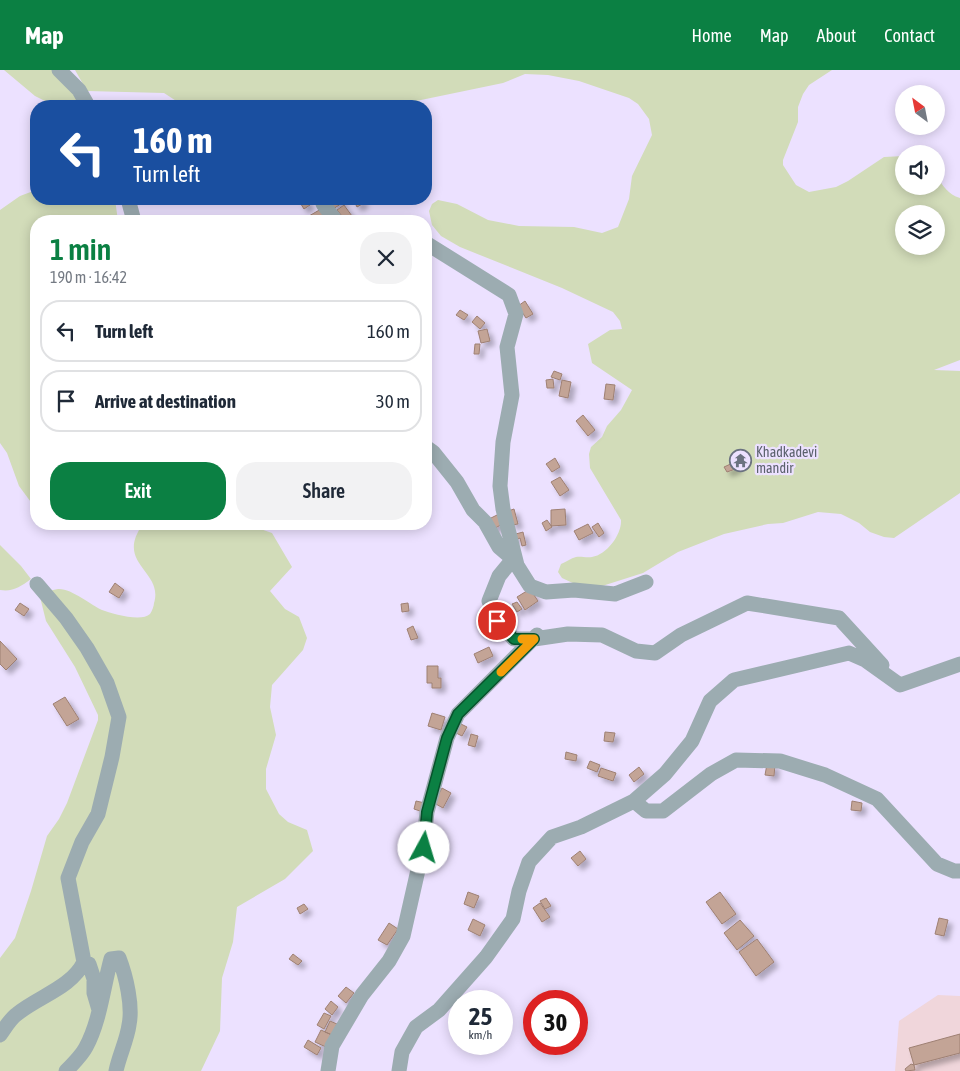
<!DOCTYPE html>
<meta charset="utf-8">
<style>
body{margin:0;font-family:"Asap Condensed",sans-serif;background:#f2f2f3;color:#1f2937;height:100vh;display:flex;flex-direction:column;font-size:19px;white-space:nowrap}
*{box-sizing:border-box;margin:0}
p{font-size:16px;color:#747a83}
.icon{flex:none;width:28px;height:28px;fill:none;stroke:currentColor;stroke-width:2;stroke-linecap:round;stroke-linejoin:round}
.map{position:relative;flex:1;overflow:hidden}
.panel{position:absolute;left:30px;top:145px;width:402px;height:315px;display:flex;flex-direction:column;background:#fff;border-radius:20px;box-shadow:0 2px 12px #0003}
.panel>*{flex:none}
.banner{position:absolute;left:30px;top:30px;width:402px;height:105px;border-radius:20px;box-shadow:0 2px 12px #0003;background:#1a4fa0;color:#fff;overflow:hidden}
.needle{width:32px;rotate:328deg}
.tools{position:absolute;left:895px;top:15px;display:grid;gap:10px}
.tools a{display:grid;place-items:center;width:50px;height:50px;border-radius:50%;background:#fff;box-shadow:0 2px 12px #0003;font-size:25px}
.speed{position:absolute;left:448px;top:920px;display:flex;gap:10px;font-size:25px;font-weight:700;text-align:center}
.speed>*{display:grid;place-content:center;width:65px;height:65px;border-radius:50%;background:#fff;box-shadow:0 2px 12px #0003;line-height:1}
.speed small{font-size:12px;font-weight:400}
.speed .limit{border:8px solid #d22;background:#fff;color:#111}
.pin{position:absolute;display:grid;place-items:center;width:42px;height:42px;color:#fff;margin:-21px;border:2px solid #fff;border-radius:50%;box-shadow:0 1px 5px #0007}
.me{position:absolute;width:55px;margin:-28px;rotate:6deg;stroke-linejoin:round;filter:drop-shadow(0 0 4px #0008)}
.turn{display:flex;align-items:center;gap:18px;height:105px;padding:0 20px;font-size:22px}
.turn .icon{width:65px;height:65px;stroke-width:2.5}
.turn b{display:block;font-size:35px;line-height:42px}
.round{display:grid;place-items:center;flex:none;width:52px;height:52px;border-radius:20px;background:#f2f2f3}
.summary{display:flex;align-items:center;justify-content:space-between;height:85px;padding:0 20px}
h1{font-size:30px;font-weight:600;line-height:38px;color:#0b8043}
.button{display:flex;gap:10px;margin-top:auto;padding:10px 20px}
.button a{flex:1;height:58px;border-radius:20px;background:#0b8043;color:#fff;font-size:20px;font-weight:600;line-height:58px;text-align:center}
.button a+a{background:#f2f2f3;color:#1f2937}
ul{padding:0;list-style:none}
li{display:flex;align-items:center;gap:15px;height:62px;margin:0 10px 8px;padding:0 10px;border:2px solid #e0e1e3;border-radius:20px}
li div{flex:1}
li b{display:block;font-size:19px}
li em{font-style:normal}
header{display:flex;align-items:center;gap:30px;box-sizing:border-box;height:70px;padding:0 25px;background:#0b8043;color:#fff}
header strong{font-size:24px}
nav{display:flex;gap:28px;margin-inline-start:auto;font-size:18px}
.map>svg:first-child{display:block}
.education{fill:#f0d6db}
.green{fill:#d2dcb9;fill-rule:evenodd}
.building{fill:#c3a496;stroke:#9e8073;filter:url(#shadow)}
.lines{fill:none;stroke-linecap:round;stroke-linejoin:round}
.minor{stroke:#9cacb1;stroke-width:15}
.route-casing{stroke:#07532c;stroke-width:12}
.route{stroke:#0b8043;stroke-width:9}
.slow{stroke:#f59e0b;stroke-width:9}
.labels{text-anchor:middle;stroke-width:4.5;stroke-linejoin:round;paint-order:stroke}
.worship-label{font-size:14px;fill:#5b616d;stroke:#ece1ff;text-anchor:start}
</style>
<header>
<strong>Map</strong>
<nav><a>Home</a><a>Map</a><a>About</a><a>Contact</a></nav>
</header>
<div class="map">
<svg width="960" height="1001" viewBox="0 0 960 1001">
<defs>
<filter id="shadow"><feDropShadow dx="4.5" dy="4.5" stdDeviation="2.5" flood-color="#0004"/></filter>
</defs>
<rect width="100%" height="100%" fill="#ece1ff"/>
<path class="education" d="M938,925L960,926V1001H895L899,951Z"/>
<path class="green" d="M4,0H54L87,36H55L35,26Z
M75,0H832L809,15L803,24L798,37V52L783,90V95L796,115L809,122L836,117L848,111L884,87L904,86V116H936V106C943,115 948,125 960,128V290L934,300L960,301V423L894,468L884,467L870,462L859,453L841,444L818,442L783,453L768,454L724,464L678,482L643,503L599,517L577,515L562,508L558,502L561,494C566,492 571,488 576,487C581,486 586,488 592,487C607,485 622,464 621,450L590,398L589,384L591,377L602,367L607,356L621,340L632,320L592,293L588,274L610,260L622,259L620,251L613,242L562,218L460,177L441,166L432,155L429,141L432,134L438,130L457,134L488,150L519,156L574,157L602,163L618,157L629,129L632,106L652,65L649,49L638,34L629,28L579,11L548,5L525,4L503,13L392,36H184L164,23L87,21ZM904,144H936V176H904Z
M36,120V129H115L118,151H36V294L33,303L36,308V439L19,416L7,383L0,373V140L20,126Z
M143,454H246L272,463L292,497L270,521L285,539L299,547L307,568L303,580L272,615L270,637L276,665L266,699V719L279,744L288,752L307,760L313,781L285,809L237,837L233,872L222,908L220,961L201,1001H0V888L15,868L31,821L47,766L59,749L67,733L98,650V645L75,597L46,551L40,527C46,523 51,520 58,519C71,518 91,535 102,540C112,544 142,552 150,544C152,541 154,536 154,533C164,501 114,494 143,454Z
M0,475L21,496L31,509C20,517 13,522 0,520Z"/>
<path class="building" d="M303,129H306L310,135L304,139L299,131Z
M329,129H341L344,132L333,139Z
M353,129H362L364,133L357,137Z
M344,135L352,146L346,151L337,140Z
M321,139L327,148L322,151H313L309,146Z
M525,231L533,244L526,248L518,236Z
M460,240L468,245L464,250L456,245Z
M477,246L485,253L480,259L472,252Z
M487,259L490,271L481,273L478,261Z
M475,274H480L479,284H474Z
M554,301L562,304L560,310L551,307Z
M553,309L554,318H547L546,310Z
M562,310L571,312L568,328L559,326Z
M606,314L615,315L613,330L604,329Z
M583,345L595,360L588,366L576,351Z
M555,388L560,397L552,402L546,394Z
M735,392L738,398L727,402L724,397Z
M560,407L569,420L560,426L551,412Z
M514,439L518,454L512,455L508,441Z
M565,439L566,455L551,456V440Z
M499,444L504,453L492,460L487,450Z
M547,450L552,457L546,461L542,453Z
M598,453L604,463L599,467L592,457Z
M588,454L593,463L579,470L574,461Z
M523,462L526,475L522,476L520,468L516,470L512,465Z
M115,513L124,520L119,528L109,522Z
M530,519L538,531L525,540L517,527Z
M517,532L522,539L517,542L512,534Z
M20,533L29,539L24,546L15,540Z
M408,533L409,541L402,542L401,534Z
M413,556L418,568L411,570L407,559Z
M0,571L17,589L6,600L0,594Z
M489,577L493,586L478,593L474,584Z
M427,596H438V608H441V618H432V613H427Z
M65,627L79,649L67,656L53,634Z
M432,643L445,647L441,660L428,656Z
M461,654L467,657L462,666L456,663Z
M605,662L615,663L613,672L604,671Z
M471,664L478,666L475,677L468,675Z
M566,682L577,685L576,691L565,689Z
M590,691L600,695L597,702L587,698Z
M767,694L775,695L774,706L765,705Z
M639,697L644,704L634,712L629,705Z
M601,698L616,703L613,711L598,706Z
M442,718L451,723L443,738L434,733Z
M416,731L425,733L423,742L414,739Z
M852,731L862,733L861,741L851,740Z
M580,781L586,789L578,796L571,788Z
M468,822L479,826L474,838L464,834Z
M720,822L736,844L722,854L706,832Z
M546,828L551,836L545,839L540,831Z
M540,833L550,847L542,852L533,838Z
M304,834L308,839L300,844L297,838Z
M939,848L948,850L944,866L935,864Z
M473,849L485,855L480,866L468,860Z
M740,850L754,866L737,880L724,863Z
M389,853L398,859L387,875L378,870Z
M757,869L774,892L756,906L739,882Z
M293,884L302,891L298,895L289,889Z
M346,917L354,923L346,933L338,926Z
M331,931L338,937L332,945L325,939Z
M324,943L331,946L324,959L317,955Z
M330,951L337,954L332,965L325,962Z
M321,960L332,965L326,977L315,972Z
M960,964V983L914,995L909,978Z
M308,970L321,978L317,985L304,977Z
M911,994L914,995L915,1000L906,1001L905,999Z"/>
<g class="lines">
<path class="minor" d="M59,0L79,20L88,36
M128,129L134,151
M324,129L323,134L336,151
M426,173L509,225L516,244L507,277L512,325L503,372L500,416L503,439L517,495
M426,377L433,382L457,412L473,440L485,452L499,477L513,489L530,516L546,522L574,520L615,524L646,512
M513,489L499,506L489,531L497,551L514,569H534L568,564L602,565L636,581L655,583L681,565L747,533L839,548L882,595
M37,514L66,548L87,578L107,613L119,647L112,687L98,744L82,772L68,808L84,892L89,894L94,909V923L99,940
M960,594L900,615L865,590L849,583L734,610L710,631L692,671L665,704L634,731L646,741H663L711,704L736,690L780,691L825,705L877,729L937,794L954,801H960
M0,965C5,958 10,949 17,944C39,926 71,918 84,892
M66,1001C73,994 82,985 86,977C100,951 103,918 111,889L119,888C126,906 133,936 129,955C127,970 119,986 116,1001
M328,1001L332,976L362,925L389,891L403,866L423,778L427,742L447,668L458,644L537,565
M399,1001L402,982L416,957L439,940L486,887L513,849L519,821L529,792L552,767L581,757L634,731"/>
</g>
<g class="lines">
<defs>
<path id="route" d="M424,778L427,742L447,668L458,644L534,569H514L497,551"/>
</defs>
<use href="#route" class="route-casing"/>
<use href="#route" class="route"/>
<path class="slow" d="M501,602L534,569H522"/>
</g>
<defs>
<symbol id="temple-ring" viewBox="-11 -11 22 22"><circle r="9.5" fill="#ece1ff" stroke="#6b7280" stroke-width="1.5"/><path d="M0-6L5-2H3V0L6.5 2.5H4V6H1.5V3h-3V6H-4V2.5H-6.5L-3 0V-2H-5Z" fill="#6b7280"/></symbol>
</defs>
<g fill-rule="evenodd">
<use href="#temple-ring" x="728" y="378" width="25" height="25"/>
</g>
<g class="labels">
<g class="worship-label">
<text x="756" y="387">Khadkadevi<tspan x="756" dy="16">mandir</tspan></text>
</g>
</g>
</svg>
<div class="tools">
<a><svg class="needle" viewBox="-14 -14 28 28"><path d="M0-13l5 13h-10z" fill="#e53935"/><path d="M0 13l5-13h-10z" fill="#747a83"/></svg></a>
<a><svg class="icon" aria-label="sound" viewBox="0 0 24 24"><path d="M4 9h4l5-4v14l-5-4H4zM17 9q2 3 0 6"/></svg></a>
<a><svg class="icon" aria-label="layers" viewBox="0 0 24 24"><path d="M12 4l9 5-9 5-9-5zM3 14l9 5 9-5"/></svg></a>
</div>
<div class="speed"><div>25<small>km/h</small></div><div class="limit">30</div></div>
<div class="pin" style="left:497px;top:551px;background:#d93025"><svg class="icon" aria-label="arrive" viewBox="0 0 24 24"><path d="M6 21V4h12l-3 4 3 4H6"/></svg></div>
<svg class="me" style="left:424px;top:778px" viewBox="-20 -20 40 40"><circle r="19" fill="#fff"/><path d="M0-13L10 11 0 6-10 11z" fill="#0b8043"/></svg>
<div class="banner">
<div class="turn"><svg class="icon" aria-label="left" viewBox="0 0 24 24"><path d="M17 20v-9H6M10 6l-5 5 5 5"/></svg><div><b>160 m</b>Turn left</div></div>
</div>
<section class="panel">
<div class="summary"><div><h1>1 min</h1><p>190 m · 16:42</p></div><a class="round"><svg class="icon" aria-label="close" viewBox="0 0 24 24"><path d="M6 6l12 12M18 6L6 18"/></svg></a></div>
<ul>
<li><svg class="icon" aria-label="left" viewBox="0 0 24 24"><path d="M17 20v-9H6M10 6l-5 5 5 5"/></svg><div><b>Turn left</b></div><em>160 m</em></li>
<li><svg class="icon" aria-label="arrive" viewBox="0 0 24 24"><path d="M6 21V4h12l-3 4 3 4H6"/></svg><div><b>Arrive at destination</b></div><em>30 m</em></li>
</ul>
<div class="button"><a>Exit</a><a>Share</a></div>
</section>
</div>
